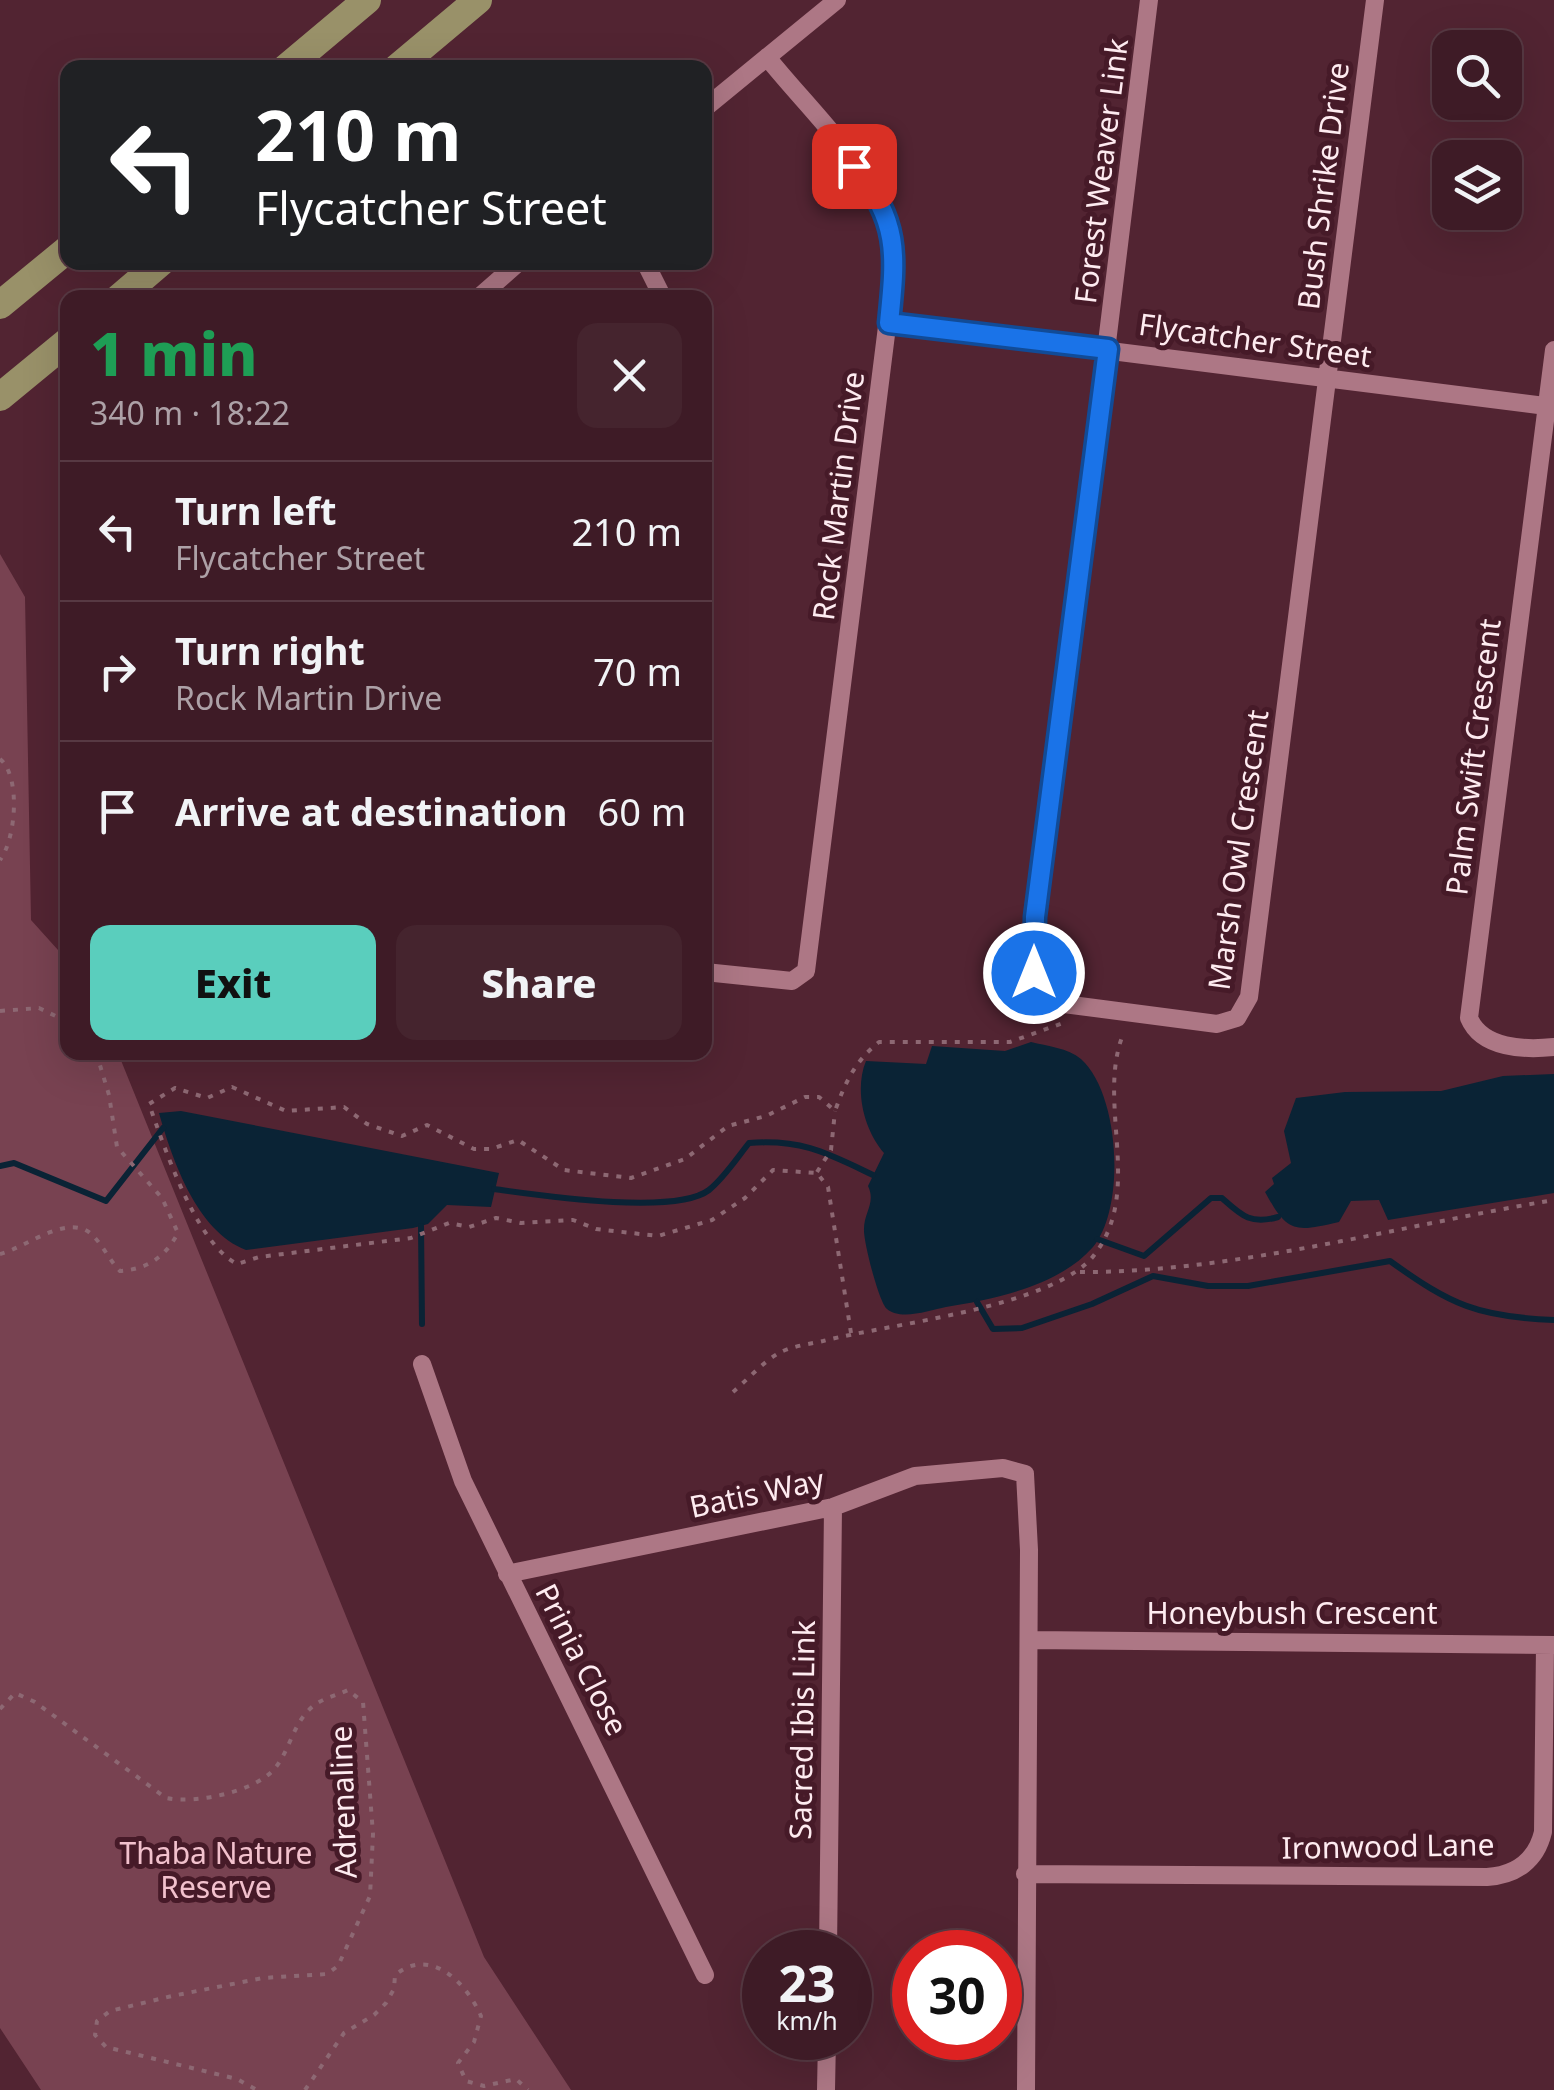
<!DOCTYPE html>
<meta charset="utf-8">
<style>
body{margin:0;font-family:"Noto Sans",sans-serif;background:#45242e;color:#f1f3f6;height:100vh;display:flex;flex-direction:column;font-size:38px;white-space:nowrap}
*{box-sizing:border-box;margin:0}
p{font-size:32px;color:#ada1a7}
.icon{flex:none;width:55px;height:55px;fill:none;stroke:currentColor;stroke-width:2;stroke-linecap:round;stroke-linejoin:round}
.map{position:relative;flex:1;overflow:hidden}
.details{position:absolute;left:60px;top:290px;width:652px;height:770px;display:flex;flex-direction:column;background:#3e1b26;border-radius:20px;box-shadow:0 10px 40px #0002,0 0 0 2px #573943}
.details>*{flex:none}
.banner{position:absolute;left:60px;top:60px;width:652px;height:210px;border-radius:20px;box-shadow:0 10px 40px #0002,0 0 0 2px #573943;background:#202124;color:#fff;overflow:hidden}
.controls{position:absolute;left:1432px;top:30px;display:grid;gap:20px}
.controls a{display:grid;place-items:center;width:90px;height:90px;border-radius:20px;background:#3e1b26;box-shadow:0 10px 40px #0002,0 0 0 2px #573943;font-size:50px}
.speed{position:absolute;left:742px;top:1930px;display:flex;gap:20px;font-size:50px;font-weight:700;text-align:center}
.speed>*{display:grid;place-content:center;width:130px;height:130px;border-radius:50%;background:#3e1b26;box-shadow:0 10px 40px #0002,0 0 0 2px #573943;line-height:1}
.speed small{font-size:25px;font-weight:400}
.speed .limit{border:15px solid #d22;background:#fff;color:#111}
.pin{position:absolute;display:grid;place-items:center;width:85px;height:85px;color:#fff;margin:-42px;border-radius:20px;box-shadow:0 5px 15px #0006}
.me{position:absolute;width:110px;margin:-55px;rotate:0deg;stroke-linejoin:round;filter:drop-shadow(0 0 8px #0008)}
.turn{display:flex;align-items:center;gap:35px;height:210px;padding:0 30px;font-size:45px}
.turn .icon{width:130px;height:130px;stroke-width:2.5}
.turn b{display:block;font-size:70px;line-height:85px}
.round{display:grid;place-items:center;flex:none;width:105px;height:105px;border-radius:20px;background:#45242e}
.overview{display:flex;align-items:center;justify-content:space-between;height:170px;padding:0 30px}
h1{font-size:60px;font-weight:800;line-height:75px;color:#1e9e55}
.primary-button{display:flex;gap:20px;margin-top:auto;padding:20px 30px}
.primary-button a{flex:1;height:115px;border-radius:20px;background:#5acebd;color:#111;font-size:40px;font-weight:800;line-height:115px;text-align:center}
.primary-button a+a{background:#45242e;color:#f1f3f6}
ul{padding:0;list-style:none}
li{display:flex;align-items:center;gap:30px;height:140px;padding:0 30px;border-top:2px solid #573943}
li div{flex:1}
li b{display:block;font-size:38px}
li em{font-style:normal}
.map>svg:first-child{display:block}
.green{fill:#784251}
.water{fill:#0a2335}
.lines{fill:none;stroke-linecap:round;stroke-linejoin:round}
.stream{stroke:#0a2335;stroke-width:6}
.path{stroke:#8d6873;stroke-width:4;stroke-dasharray:5 8;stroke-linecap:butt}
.street{stroke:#ad7785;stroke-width:18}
.primary{stroke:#999169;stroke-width:28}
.route-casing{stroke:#114b97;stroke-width:25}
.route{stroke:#1a73e8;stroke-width:18}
.labels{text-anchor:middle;stroke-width:10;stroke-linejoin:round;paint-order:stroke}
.street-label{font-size:30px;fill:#feebf0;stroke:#461a28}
.park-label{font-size:30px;fill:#f2c1cd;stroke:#461a28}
</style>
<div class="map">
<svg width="1554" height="2090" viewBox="0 0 1554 2090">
<rect width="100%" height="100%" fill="#522432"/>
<path class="green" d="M0,554L25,597L31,920L67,960L68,1052L118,1053L484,1957L571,2090H41L0,2028Z"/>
<path class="water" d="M1031,1042C1047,1046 1068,1048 1081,1059C1120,1094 1126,1207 1093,1247C1059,1286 995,1299 946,1307C930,1310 901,1321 887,1309C879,1303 863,1240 864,1229C864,1212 876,1203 868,1186L884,1153C864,1130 854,1090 866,1061L926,1064L932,1046L1005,1051Z
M1554,1074V1193L1388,1220L1379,1200L1351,1201L1339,1222C1293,1233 1287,1232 1265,1192L1274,1184L1272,1178L1291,1163L1284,1131L1296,1098L1345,1092L1441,1091L1503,1076Z
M181,1111L499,1173L491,1207L447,1205L428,1224L413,1228L246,1250C197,1231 173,1162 159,1113Z"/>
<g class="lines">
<path class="stream" d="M0,1166L14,1163L106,1201L163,1128
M494,1189C538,1195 675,1216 709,1190C724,1178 737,1158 749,1143C802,1139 827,1153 873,1175
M421,1226L422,1324
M1097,1239L1144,1256L1211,1198H1222C1241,1215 1250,1225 1278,1217
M977,1302L993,1329L1022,1328L1092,1304L1153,1276L1208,1286H1248L1390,1261C1451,1305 1478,1317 1554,1320"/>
<path class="path" d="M0,759C21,776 16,839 0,860
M0,1011L39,1008L68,1022
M817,1172L831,1150L835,1111
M0,1254C25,1248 66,1214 90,1233C102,1243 109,1260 120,1271C148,1269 165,1257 178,1233L162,1198L117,1147L109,1095L96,1052
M1080,1272C1233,1273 1402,1225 1554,1200
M851,1333L828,1187L817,1173L773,1170L745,1198L712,1220L658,1236L596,1229L573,1220L521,1223L496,1218L469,1227L449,1223L411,1238L259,1257L237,1264C196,1243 165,1149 149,1104L175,1088L207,1098L232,1087L286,1111L344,1107L367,1124L402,1136L427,1125L474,1149H491L518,1140L564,1170L631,1178L685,1159L728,1126L766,1116L805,1097H819L835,1111C845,1083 855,1061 879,1042H1010L1063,1023
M733,1392C747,1380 763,1362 779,1353C792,1346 810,1344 823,1341C888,1324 1056,1307 1095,1254C1144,1189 1095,1101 1124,1032
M0,1709L15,1693L35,1702L166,1798C195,1804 257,1792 276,1767C289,1750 293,1727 307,1712C318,1699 333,1697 348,1690L363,1702L373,1834L370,1896L338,1966L327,1974L263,1978L172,1996L110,2011L97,2021L95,2035L106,2047L237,2079L257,2090
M305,2090L344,2033L374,2015L386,2003L394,1989L395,1975C430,1946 466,1982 481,2016L474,2042L458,2063L466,2081L484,2086L516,2079L528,2090"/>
<path class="street" d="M1149,0L1031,962L1046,993L1064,1004L1217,1024L1237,1018L1249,997L1375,0
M705,108L837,0
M645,262L663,298
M478,298L519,262
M889,323L1554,407
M1554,350L1469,1018C1482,1049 1525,1050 1554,1047
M705,972L792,981L806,971L894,271C896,186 817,120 767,57
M422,1364L463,1481L705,1975
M507,1574L833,1507L915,1476L1003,1468L1025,1474L1029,1550L1026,2090
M1029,1640L1554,1645
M1025,1874L1487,1877C1516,1875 1536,1861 1543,1832L1545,1645
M828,1952L833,1507
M826,2090L827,2038"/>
<path class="primary" d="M286,68L367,0
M397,68L478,0
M119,298L161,262
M0,305L68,249
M0,397L68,341"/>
</g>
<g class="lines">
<defs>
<path id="route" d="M854,166C900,222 896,254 889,323L1108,349L1035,917L1034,973"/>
</defs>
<use href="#route" class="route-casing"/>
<use href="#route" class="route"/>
</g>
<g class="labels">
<g class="street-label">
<text transform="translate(1102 171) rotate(-83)" y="10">Forest Weaver Link</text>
<text transform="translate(1324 186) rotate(-83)" y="10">Bush Shrike Drive</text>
<text transform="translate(1255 341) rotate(8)" y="10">Flycatcher Street</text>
<text transform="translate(839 496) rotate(-83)" y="10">Rock Martin Drive</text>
<text transform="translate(1474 757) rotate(-83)" y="10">Palm Swift Crescent</text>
<text transform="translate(1239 850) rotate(-82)" y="10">Marsh Owl Crescent</text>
<text transform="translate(757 1494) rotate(-12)" y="10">Batis Way</text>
<text x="1292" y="1624">Honeybush Crescent</text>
<text transform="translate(581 1660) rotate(63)" y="10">Prinia Close</text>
<text transform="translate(803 1730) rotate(-89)" y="10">Sacred Ibis Link</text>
<text transform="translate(344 1802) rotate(-92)" y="10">Adrenaline</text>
<text transform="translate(1388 1847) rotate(-1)" y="10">Ironwood Lane</text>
</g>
<g class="park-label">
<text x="216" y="1864">Thaba Nature<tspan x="216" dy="34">Reserve</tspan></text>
</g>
</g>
</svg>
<div class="controls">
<a><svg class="icon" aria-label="search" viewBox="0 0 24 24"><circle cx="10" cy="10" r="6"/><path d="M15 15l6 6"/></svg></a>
<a><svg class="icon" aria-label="layers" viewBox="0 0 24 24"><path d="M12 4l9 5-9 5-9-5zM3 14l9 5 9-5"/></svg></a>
</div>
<div class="speed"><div>23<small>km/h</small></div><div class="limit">30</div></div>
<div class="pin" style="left:854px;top:166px;background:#d93025"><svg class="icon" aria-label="arrive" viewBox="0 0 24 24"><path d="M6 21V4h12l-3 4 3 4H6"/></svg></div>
<svg class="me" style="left:1034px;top:973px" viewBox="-20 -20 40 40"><circle r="17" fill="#1a73e8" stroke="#fff" stroke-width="3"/><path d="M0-11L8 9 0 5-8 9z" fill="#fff"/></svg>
<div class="banner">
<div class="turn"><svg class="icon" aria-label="left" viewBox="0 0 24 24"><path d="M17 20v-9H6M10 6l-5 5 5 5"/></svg><div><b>210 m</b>Flycatcher Street</div></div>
</div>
<section class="details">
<div class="overview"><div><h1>1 min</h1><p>340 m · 18:22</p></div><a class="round"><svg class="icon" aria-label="close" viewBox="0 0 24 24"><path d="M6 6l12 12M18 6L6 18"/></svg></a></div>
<ul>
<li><svg class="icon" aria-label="left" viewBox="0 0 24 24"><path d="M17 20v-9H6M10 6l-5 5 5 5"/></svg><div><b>Turn left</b><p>Flycatcher Street</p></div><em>210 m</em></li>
<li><svg class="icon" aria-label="right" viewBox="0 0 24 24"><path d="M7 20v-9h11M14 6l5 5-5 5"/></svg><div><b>Turn right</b><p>Rock Martin Drive</p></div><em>70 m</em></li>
<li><svg class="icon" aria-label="arrive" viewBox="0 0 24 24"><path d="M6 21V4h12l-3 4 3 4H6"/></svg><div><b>Arrive at destination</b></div><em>60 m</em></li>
</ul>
<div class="primary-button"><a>Exit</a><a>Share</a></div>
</section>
</div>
